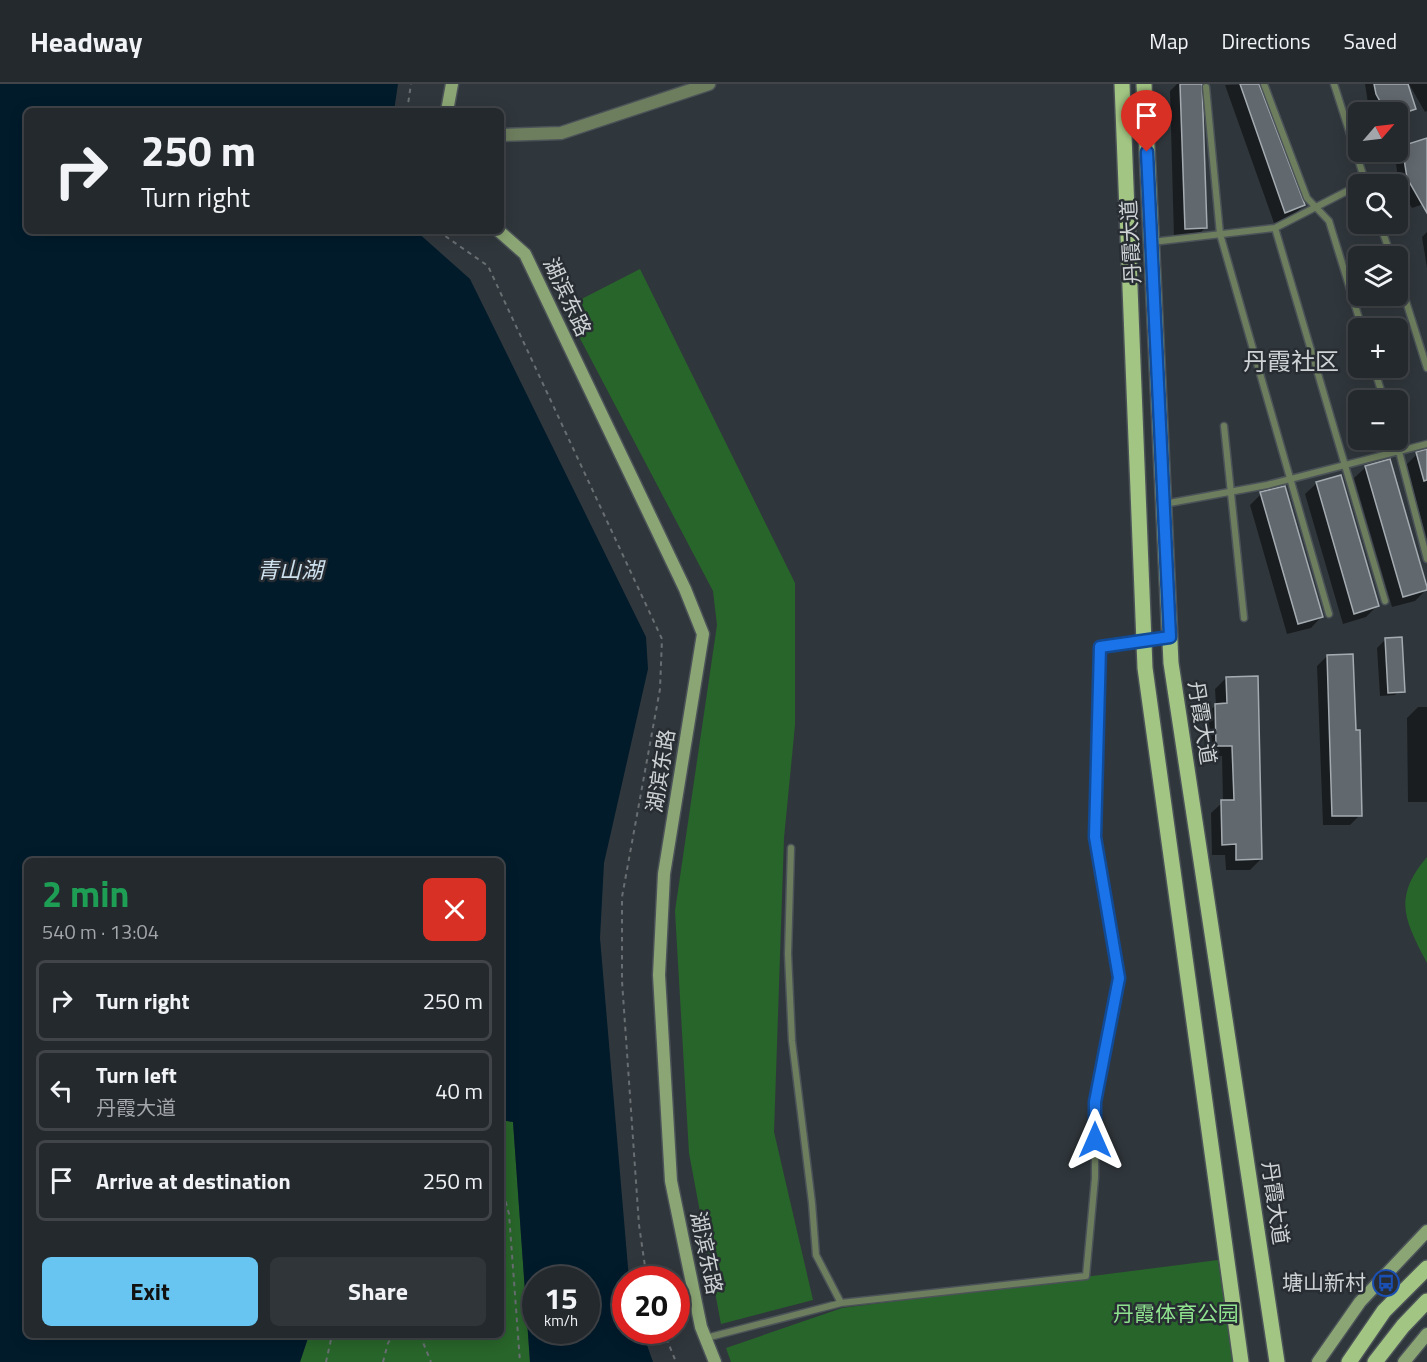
<!DOCTYPE html>
<meta charset="utf-8">
<style>
body{margin:0;font-family:"Titillium Web","Noto Sans SC",sans-serif;background:#303539;color:#f1f3f6;height:100vh;display:flex;flex-direction:column;font-size:22px;white-space:nowrap}
*{box-sizing:border-box;margin:0}
p{font-size:20px;color:#a3a6aa}
.icon{flex:none;width:33px;height:33px;fill:none;stroke:currentColor;stroke-width:2;stroke-linecap:round;stroke-linejoin:round}
.map{position:relative;flex:1;overflow:hidden}
.sheet{position:absolute;left:24px;top:774px;width:480px;height:480px;display:flex;flex-direction:column;background:#24292d;border-radius:9px;box-shadow:0 3px 15px #0003,0 0 0 2px #414549}
.sheet>*{flex:none}
.top-card{position:absolute;left:24px;top:24px;width:480px;height:126px;border-radius:9px;box-shadow:0 3px 15px #0003,0 0 0 2px #414549;background:#24292d;color:#f1f3f6;overflow:hidden}
.needle{width:39px;rotate:62deg}
.tools{position:absolute;left:1348px;top:18px;display:grid;gap:12px}
.tools a{display:grid;place-items:center;width:60px;height:60px;border-radius:9px;background:#24292d;box-shadow:0 3px 15px #0003,0 0 0 2px #414549;font-size:30px}
.speed{position:absolute;left:522px;top:1182px;display:flex;gap:12px;font-size:30px;font-weight:700;text-align:center}
.speed>*{display:grid;place-content:center;width:78px;height:78px;border-radius:50%;background:#24292d;box-shadow:0 3px 15px #0003,0 0 0 2px #414549;line-height:1}
.speed small{font-size:15px;font-weight:400}
.speed .limit{border:9px solid #d22;background:#fff;color:#111}
.pin{position:absolute;display:grid;place-items:center;width:51px;height:51px;color:#fff;margin:-62px -26px;border-radius:50% 50% 50% 0;rotate:-45deg;box-shadow:0 0 6px #0007}
.pin .icon{rotate:45deg}
.me{position:absolute;width:66px;margin:-33px;rotate:0deg;stroke-linejoin:round;filter:drop-shadow(0 0 4px #0008)}
.turn{display:flex;align-items:center;gap:21px;height:126px;padding:0 18px;font-size:27px}
.turn .icon{width:78px;height:78px;stroke-width:2.5}
.turn b{display:block;font-size:42px;line-height:51px}
.round{display:grid;place-items:center;flex:none;width:63px;height:63px;border-radius:9px;background:#303539}
.overview{display:flex;align-items:center;justify-content:space-between;height:102px;padding:0 18px}
h1{font-size:36px;font-weight:700;line-height:45px;color:#1e9e55}
.button{display:flex;gap:12px;margin-top:auto;padding:12px 18px}
.button a{flex:1;height:69px;border-radius:9px;background:#68c4f0;color:#111;font-size:24px;font-weight:700;line-height:69px;text-align:center}
.button a+a{background:#303539;color:#f1f3f6}
ul{padding:0;list-style:none}
li{display:flex;align-items:center;gap:18px;height:81px;margin:0 12px 9px;padding:0 6px;border:3px solid #414549;border-radius:9px}
li div{flex:1}
li b{display:block;font-size:22px}
li em{font-style:normal}
header{display:flex;align-items:center;gap:36px;box-sizing:border-box;height:84px;padding:0 30px;background:#24292d;border-bottom:2px solid #414549}
header strong{font-size:28px}
nav{display:flex;gap:33px;margin-inline-start:auto;font-size:21px}
.map>svg:first-child{display:block}
.green{fill:#28652a}
.water{fill:#011b2b;fill-rule:evenodd}
.shadow{fill:#0007}
.building{fill:#61686e;stroke:#a4acb2;stroke-width:1.5}
.lines{fill:none;stroke-linecap:round;stroke-linejoin:round}
.lane-casing{stroke:#4c5358;stroke-width:9}
.street-casing{stroke:#4c5358;stroke-width:15}
.secondary-casing{stroke:#4c5358;stroke-width:15}
.primary-casing{stroke:#4c5358;stroke-width:18}
.path{stroke:#686e72;stroke-width:2;stroke-dasharray:4.5 4.5;stroke-linecap:butt}
.lane{stroke:#6d7e5e;stroke-width:6}
.street{stroke:#6d7e5e;stroke-width:12}
.secondary{stroke:#8ba674;stroke-width:12}
.primary{stroke:#a2c583;stroke-width:15}
.route-casing{stroke:#114b97;stroke-width:15}
.route{stroke:#1a73e8;stroke-width:10}
.labels{text-anchor:middle;stroke-width:5;stroke-linejoin:round;paint-order:stroke}
.street-label{font-size:21px;fill:#ced2d5;stroke:#272d32}
.poi-label{font-size:21px;fill:#ced2d5;stroke:#272d32;text-anchor:end}
.park-label{font-size:21px;fill:#8fe38e;stroke:#272d32}
.water-label{font-size:22px;font-style:italic;fill:#cde1ee;stroke:#272d32}
.quarter-label{font-size:24px;fill:#ced2d5;stroke:#272d32}
</style>
<header>
<strong>Headway</strong>
<nav><a>Map</a><a>Directions</a><a>Saved</a></nav>
</header>
<div class="map">
<svg width="1427" height="1278" viewBox="0 0 1427 1278">
<rect width="100%" height="100%" fill="#30373c"/>
<path class="green" d="M640,185L795,499V641L784,754L774,1048L813,1216L721,1240L689,1069L675,827L717,541L713,507L564,224Z
M1427,773V879C1405,837 1392,814 1427,773Z
M501,1036L513,1038L530,1278H300L309,1251H501Z
M1218,1176L1233,1278H731L726,1264L842,1224Z"/>
<path class="water" d="M0,0H398L394,27H27V147H416L470,195L646,553L648,585L604,779L600,854L629,1195L626,1196V1246L642,1247L653,1278H530L513,1038L501,1036V777H27V1251H309L300,1278H0ZM536,1196H586V1246H536Z"/>
<path class="shadow" d="M1177,0H1201L1205,144L1194,155H1174L1170,7Z
M1258,0L1304,121L1293,132L1274,139L1225,1Z
M1365,0H1406L1414,24L1406,32L1398,35V28H1374L1368,19Z
M1409,0H1427V27L1425,28Z
M1427,60V119L1412,124L1399,102L1395,72L1403,64Z
M1427,148V184L1422,153Z
M1427,367V455L1406,381L1417,370Z
M1366,383L1426,506L1415,517L1392,523L1354,394Z
M1317,399L1377,522L1366,533L1343,540L1305,410Z
M1261,410L1322,532L1311,544L1287,550L1250,421Z
M1385,556L1403,603L1395,611L1380,612L1377,564Z
M1327,572L1355,647L1360,731L1350,741H1323L1317,582Z
M1226,594L1261,775L1250,786H1226L1225,771H1212L1211,729L1223,718L1222,672H1205L1204,632L1216,621L1215,605Z
M1418,623H1427V718H1408L1407,634Z"/>
<path class="building" d="M1180,0H1202L1207,144L1185,145Z
M1240,0H1259L1305,121L1285,129Z
M1374,0H1408L1416,25L1398,31L1386,28L1376,10Z
M1427,54V129L1407,94L1402,62Z
M1427,365V396L1424,397L1416,368Z
M1390,375L1427,503V506L1403,513L1365,382Z
M1341,391L1379,522L1354,530L1316,398Z
M1285,402L1323,533L1298,540L1260,408Z
M1402,553L1405,608L1388,609L1385,554Z
M1353,570L1356,646H1360L1362,732H1332L1327,571Z
M1258,592L1262,775L1236,776V760L1222,761L1221,716H1234L1232,662H1216L1215,620L1227,619L1226,593Z"/>
<g class="lines">
<defs>
<path id="lane" d="M1264,0L1307,114L1329,137L1362,244
M1334,0L1366,100
M1206,3L1220,150L1329,530
M1380,140L1391,172
M1275,144L1385,517
M1152,158L1275,144L1359,101
M1398,192L1427,284
M1374,284L1384,316
M1224,342L1244,534
M1396,356L1427,475
M1164,420L1267,401L1427,360
M791,764L788,870L792,957L812,1119L816,1171L841,1219
M706,1254L841,1219L1086,1192L1095,1094V1018L1119,894L1095,753L1100,563L1169,553"/>
<path id="street" d="M501,51L561,49L709,0"/>
<path id="secondary" d="M447,27L452,0
M499,147L525,170L685,505L703,550L664,790L659,891L671,1097L701,1243L715,1278
M1318,1278L1360,1218L1427,1147
M1404,1278L1427,1250"/>
<path id="primary" d="M1122,0L1145,584L1241,1278
M1144,0L1171,579L1277,1278
M1349,1278L1384,1227L1427,1184
M1375,1278L1403,1242L1427,1217"/>
</defs>
<use href="#lane" class="lane-casing"/>
<use href="#street" class="street-casing"/>
<use href="#secondary" class="secondary-casing"/>
<use href="#primary" class="primary-casing"/>
<path class="path" d="M407,27L411,0
M438,147L488,182L662,555L660,605L622,813V897L639,1141L647,1196
M501,1100L509,1130L520,1278
M663,1246L676,1278
M420,1251L431,1278
M326,1278L332,1251
M383,1278L388,1259L394,1251"/>
<use href="#lane" class="lane"/>
<use href="#street" class="street"/>
<use href="#secondary" class="secondary"/>
<use href="#primary" class="primary"/>
</g>
<g class="lines">
<defs>
<path id="route" d="M1095,1056V1018L1119,894L1095,753L1100,563L1170,553L1147,68"/>
</defs>
<use href="#route" class="route-casing"/>
<use href="#route" class="route"/>
</g>
<defs>
<symbol id="bus-ring" viewBox="-11 -11 22 22"><circle r="9.5" fill="#272d32" stroke="#1a4fb4" stroke-width="1.5"/><path d="M-5-6H5V4H4V6H2V4H-2V6H-4V4H-5ZM-3.5-4V0h7V-4ZM-3.5 1.2v1.5H-2V1.2ZM2 1.2v1.5H3.5V1.2Z" fill="#1a4fb4"/></symbol>
</defs>
<g fill-rule="evenodd">
<use href="#bus-ring" x="1371" y="1184" width="30" height="30"/>
</g>
<g class="labels">
<g class="street-label">
<text transform="translate(1131 158) rotate(-93)" y="7">丹霞大道</text>
<text transform="translate(567 213) rotate(65)" y="7">湖滨东路</text>
<text transform="translate(1202 639) rotate(81)" y="7">丹霞大道</text>
<text transform="translate(661 687) rotate(-81)" y="7">湖滨东路</text>
<text transform="translate(1275 1119) rotate(82)" y="7">丹霞大道</text>
<text transform="translate(706 1169) rotate(78)" y="7">湖滨东路</text>
</g>
<g class="poi-label">
<text x="1366" y="1206">塘山新村</text>
</g>
<g class="park-label">
<text x="1176" y="1237">丹霞体育公园</text>
</g>
<g class="water-label">
<text x="290" y="494">青山湖</text>
</g>
<g class="quarter-label">
<text x="1291" y="286">丹霞社区</text>
</g>
</g>
</svg>
<div class="tools">
<a><svg class="needle" viewBox="-14 -14 28 28"><path d="M0-13l5 13h-10z" fill="#e53935"/><path d="M0 13l5-13h-10z" fill="#a3a6aa"/></svg></a>
<a><svg class="icon" aria-label="search" viewBox="0 0 24 24"><circle cx="10" cy="10" r="6"/><path d="M15 15l6 6"/></svg></a>
<a><svg class="icon" aria-label="layers" viewBox="0 0 24 24"><path d="M12 4l9 5-9 5-9-5zM3 14l9 5 9-5"/></svg></a>
<a>+</a>
<a>−</a>
</div>
<div class="speed"><div>15<small>km/h</small></div><div class="limit">20</div></div>
<div class="pin" style="left:1147px;top:68px;background:#d93025"><svg class="icon" aria-label="arrive" viewBox="0 0 24 24"><path d="M6 21V4h12l-3 4 3 4H6"/></svg></div>
<svg class="me" style="left:1095px;top:1056px" viewBox="-20 -20 40 40"><path d="M0-17L14 15 0 8-14 15z" fill="#1a73e8" stroke="#fff" stroke-width="4"/></svg>
<div class="top-card">
<div class="turn"><svg class="icon" aria-label="right" viewBox="0 0 24 24"><path d="M7 20v-9h11M14 6l5 5-5 5"/></svg><div><b>250 m</b>Turn right</div></div>
</div>
<section class="sheet">
<div class="overview"><div><h1>2 min</h1><p>540 m · 13:04</p></div><a class="round" style="background:#d93025;color:#fff"><svg class="icon" aria-label="close" viewBox="0 0 24 24"><path d="M6 6l12 12M18 6L6 18"/></svg></a></div>
<ul>
<li><svg class="icon" aria-label="right" viewBox="0 0 24 24"><path d="M7 20v-9h11M14 6l5 5-5 5"/></svg><div><b>Turn right</b></div><em>250 m</em></li>
<li><svg class="icon" aria-label="left" viewBox="0 0 24 24"><path d="M17 20v-9H6M10 6l-5 5 5 5"/></svg><div><b>Turn left</b><p>丹霞大道</p></div><em>40 m</em></li>
<li><svg class="icon" aria-label="arrive" viewBox="0 0 24 24"><path d="M6 21V4h12l-3 4 3 4H6"/></svg><div><b>Arrive at destination</b></div><em>250 m</em></li>
</ul>
<div class="button"><a>Exit</a><a>Share</a></div>
</section>
</div>
